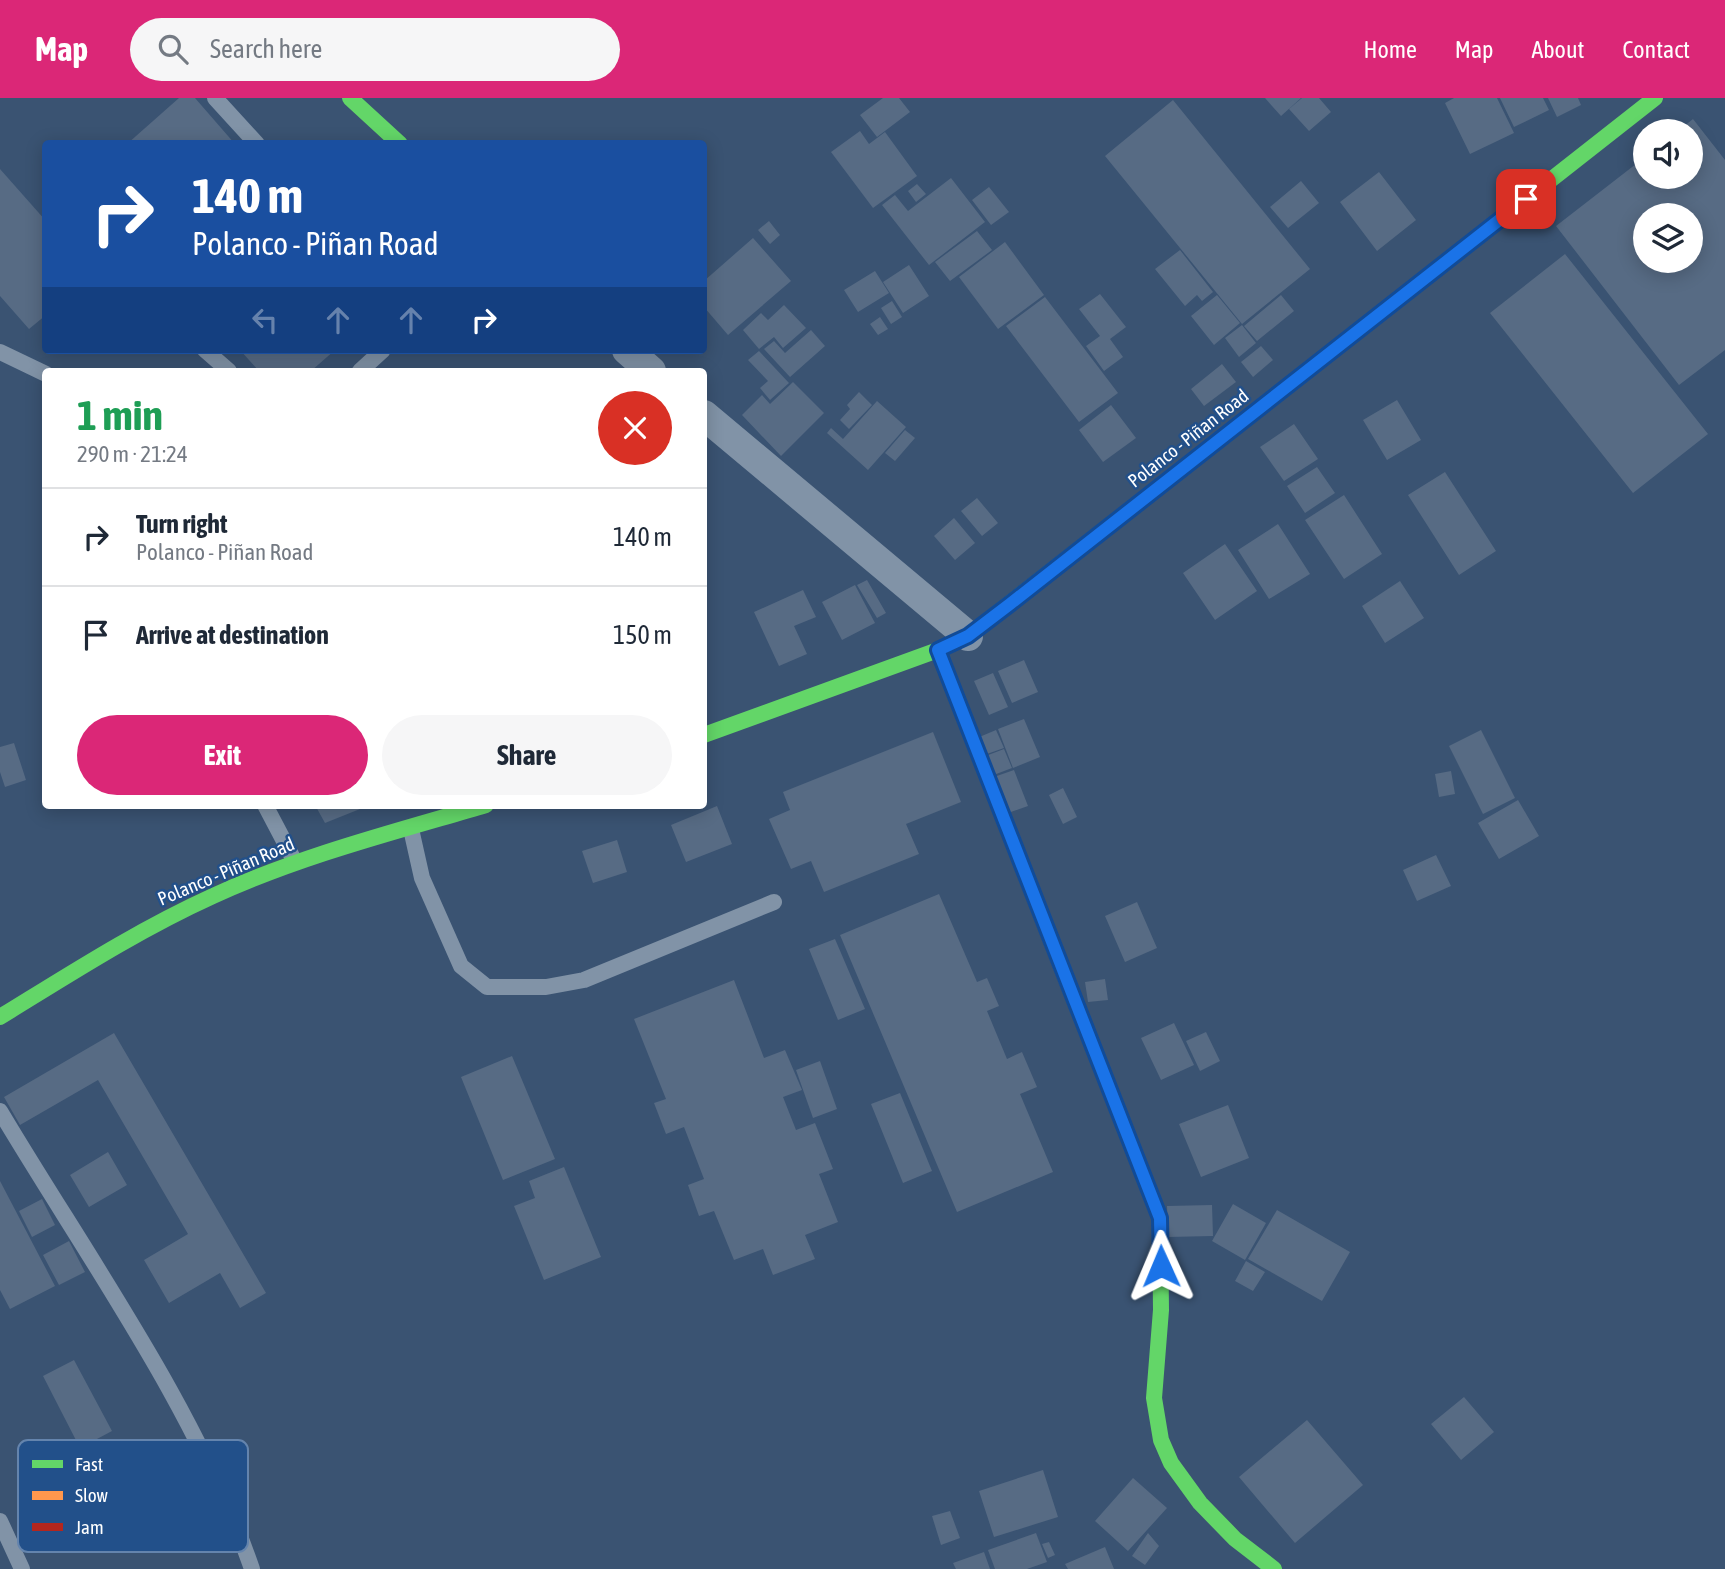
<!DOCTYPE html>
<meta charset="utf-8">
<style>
body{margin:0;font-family:"Asap Condensed",sans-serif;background:#f6f6f7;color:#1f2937;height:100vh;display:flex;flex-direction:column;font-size:26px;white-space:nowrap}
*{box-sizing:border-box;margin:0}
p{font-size:23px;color:#747a83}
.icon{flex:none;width:38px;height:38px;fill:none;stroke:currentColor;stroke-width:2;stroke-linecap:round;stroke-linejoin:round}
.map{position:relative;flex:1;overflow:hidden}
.panel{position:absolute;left:42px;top:270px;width:665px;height:441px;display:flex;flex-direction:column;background:#fff;border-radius:7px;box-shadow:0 4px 18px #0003}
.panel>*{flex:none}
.hud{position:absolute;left:42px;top:42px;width:665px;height:214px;border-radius:7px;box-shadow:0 4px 18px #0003;background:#1a4fa0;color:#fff;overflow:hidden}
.fabs{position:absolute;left:1633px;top:21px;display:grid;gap:14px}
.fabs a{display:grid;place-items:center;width:70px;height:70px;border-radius:50%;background:#fff;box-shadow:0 4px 18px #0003;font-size:35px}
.pin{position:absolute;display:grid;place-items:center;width:60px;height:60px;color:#fff;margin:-30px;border-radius:14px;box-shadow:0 4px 10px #0006}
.me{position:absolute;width:77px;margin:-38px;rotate:359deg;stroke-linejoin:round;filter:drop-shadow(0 0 5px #0008)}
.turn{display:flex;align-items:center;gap:24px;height:147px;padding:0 35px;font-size:32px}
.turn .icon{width:91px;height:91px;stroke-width:2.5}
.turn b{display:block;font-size:49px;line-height:60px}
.lanes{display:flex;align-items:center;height:66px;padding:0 35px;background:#0003;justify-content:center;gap:35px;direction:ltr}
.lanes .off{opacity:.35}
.round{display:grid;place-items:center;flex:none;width:74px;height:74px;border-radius:37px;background:#f6f6f7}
.summary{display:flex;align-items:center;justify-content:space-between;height:119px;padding:0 35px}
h1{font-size:42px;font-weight:700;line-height:52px;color:#1e9e55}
.action{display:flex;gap:14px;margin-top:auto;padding:14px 35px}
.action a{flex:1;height:80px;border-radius:42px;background:#db2777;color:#fff;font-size:28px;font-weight:700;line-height:80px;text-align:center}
.action a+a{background:#f6f6f7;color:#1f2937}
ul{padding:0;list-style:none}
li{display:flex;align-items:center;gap:21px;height:98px;padding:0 35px;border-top:2px solid #e0e1e3}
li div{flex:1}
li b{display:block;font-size:26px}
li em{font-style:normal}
header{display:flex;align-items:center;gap:42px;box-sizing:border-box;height:98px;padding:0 35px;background:#db2777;color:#fff}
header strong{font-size:33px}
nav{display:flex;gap:38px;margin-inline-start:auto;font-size:24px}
.search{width:490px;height:63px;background:#f6f6f7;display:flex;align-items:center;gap:18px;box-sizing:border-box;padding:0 24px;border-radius:38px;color:#747a83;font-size:26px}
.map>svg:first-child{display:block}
.building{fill:#576b84;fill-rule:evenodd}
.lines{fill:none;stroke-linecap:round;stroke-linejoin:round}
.lane{stroke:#8193a7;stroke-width:16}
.street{stroke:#8193a7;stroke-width:30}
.fast{stroke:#63d668;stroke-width:16}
.slow{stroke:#ff974d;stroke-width:16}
.jam{stroke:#b3261e;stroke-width:16}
.route-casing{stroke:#114b97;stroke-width:18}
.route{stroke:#1a73e8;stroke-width:12}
.labels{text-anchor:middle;stroke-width:5;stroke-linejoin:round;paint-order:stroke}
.street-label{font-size:19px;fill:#fff;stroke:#22508a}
.key{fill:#22508a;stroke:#6484ad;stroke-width:2}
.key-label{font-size:19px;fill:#fff}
</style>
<header>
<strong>Map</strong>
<div class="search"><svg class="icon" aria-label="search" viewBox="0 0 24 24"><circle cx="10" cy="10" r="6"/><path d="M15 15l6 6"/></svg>Search here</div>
<nav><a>Home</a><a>Map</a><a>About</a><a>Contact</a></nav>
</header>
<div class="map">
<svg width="1725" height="1471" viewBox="0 0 1725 1471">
<rect width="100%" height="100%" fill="#3a5372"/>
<path class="building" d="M179,0H195L235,46H127Z
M883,0H899L910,14L877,39L860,17Z
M1265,0H1301L1281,18Z
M1302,0H1319L1331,14L1309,33L1289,11Z
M1454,0H1497L1514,35L1470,56L1445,5Z
M1500,0H1543L1549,12L1514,29Z
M1548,0H1578L1581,7L1557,19Z
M1173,2L1310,171L1242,226L1105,58Z
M1693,21L1725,62V252L1679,287L1556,128L1645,59V79H1690V33H1678ZM1645,117H1690V163H1645Z
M860,33L869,46L885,34L917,78L873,110L831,54Z
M0,71L46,123V217L29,231L0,198Z
M1379,74L1416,122L1377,153L1340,104Z
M951,80L985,124L929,167L882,107L895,97L908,113Z
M1301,83L1319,105L1288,130L1270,109Z
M917,86L926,96L916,104L908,93Z
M989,89L1009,114L991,127L972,102Z
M769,123L780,137L770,146L758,132Z
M977,133L992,152L950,183L935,164Z
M753,140L791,183L728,237L704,209V183Z
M1005,144L1044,197L998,231L959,179Z
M1180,152L1213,194L1202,203L1197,197L1185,208L1155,171Z
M1565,156L1708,336L1633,395L1490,215Z
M909,167L929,198L903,215L883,184Z
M875,173L889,195L858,214L844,192Z
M1100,196L1126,229L1110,241L1123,259L1104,273L1086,248L1100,238L1079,211Z
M1217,197L1240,225L1214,247L1191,218Z
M1281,197L1294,213L1257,243L1244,228Z
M1045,199L1118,295L1079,324L1006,228Z
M892,203L902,219L891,226L881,210Z
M784,207L806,230L783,250L774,239L759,251L743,232L761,215L768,222Z
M880,219L888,231L878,237L870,226Z
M1242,227L1256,245L1239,259L1225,240Z
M811,232L825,248L790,279L764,251L774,243L785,255Z
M1261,248L1273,262L1253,279L1241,264Z
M240,252H335L311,273H259Z
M759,253L789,285L770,302L760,290L768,283L748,262Z
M1222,266L1236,284L1204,308L1191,291Z
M793,284L824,315L781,358L742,317L762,297L770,306Z
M859,294L872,307L849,331L840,322L850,311L847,307Z
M1397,302L1421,342L1387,362L1363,322Z
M877,303L906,329L868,372L827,335L831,330L843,341Z
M1111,307L1136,340L1103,364L1079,332Z
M1294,326L1318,361L1284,383L1260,349Z
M905,332L915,340L895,363L885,355Z
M1317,369L1335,395L1305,415L1287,388Z
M1445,374L1496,453L1459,477L1408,397Z
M1344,397L1382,456L1344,481L1305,422Z
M977,400L998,425L982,438L961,413Z
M954,420L975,445L955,462L934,438Z
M1278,426L1310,476L1269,501L1238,452Z
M1225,446L1257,493L1215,522L1183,475Z
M867,482L886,515L877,520L857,487Z
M1400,483L1424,520L1385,545L1362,508Z
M855,487L875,525L842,542L822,504Z
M803,492L816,519L794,528L807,556L779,568L754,514Z
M1024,562L1038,594L1012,605L998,573Z
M993,575L1008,609L989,617L974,583Z
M1024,621L1040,659L1013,670L998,631Z
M996,632L1004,650L984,657L977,640Z
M1481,632L1515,700L1483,716L1449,648Z
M933,634L961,704L906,726L919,756L824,794L811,763L791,771L769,721L790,712L783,694Z
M14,645L26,682L5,689L0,674V649Z
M1004,651L1012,670L991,678L983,659Z
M1014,672L1028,708L1005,716L991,680Z
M1451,673L1455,696L1439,699L1435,676Z
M1063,690L1077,719L1063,726L1049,697Z
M1518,702L1539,738L1499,761L1478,725Z
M315,707H370L325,725Z
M717,708L732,746L686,764L671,727Z
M617,742L627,774L593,785L582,753Z
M1436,757L1451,788L1417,803L1403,772Z
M939,796L977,884L987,880L999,908L987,913L1007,961L1022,954L1037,989L1020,996L1053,1074L957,1114L840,837Z
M1137,804L1157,850L1125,864L1105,818Z
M835,841L865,911L838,922L809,851Z
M1105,881L1108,902L1088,904L1085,884Z
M734,882L764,960L785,952L802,992L783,999L796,1032L815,1025L833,1071L819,1076L838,1124L805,1137L815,1161L773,1177L763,1151L734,1162L714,1113L699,1118L688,1087L704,1081L684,1029L666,1036L654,1005L666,1001L634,921Z
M1174,925L1194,967L1161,982L1141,940Z
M1206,934L1220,963L1200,973L1186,943Z
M114,935L266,1195L240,1210L220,1175L169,1205L144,1162L188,1136L98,982L20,1027L4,999Z
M512,958L555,1061L503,1082L461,979Z
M820,963L837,1011L813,1020L796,972Z
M900,995L932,1073L903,1085L871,1006Z
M1228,1007L1249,1060L1201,1079L1179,1026Z
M108,1054L127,1087L89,1109L70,1077Z
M564,1069L601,1159L544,1182L514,1108L535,1100L529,1083Z
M0,1083L55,1188L10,1211L0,1192Z
M42,1101L55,1127L32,1139L19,1113Z
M1233,1106L1266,1125L1245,1162L1212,1143Z
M1212,1107L1213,1138L1168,1139L1167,1108Z
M1277,1112L1350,1154L1322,1203L1248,1161Z
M69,1143L85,1174L59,1187L43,1157Z
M1246,1163L1265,1174L1253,1193L1235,1183Z
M74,1262L112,1333L80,1350L43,1278Z
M1464,1299L1494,1334L1461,1362L1431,1326Z
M1307,1322L1363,1387L1295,1445L1239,1379Z
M1043,1372L1058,1419L994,1439L979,1393Z
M1133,1380L1167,1410L1128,1453L1095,1423Z
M950,1413L960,1440L941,1447L932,1418Z
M1036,1435L1047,1464L1027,1471H995L988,1452Z
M1148,1435L1159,1448L1145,1467L1132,1458Z
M1049,1444L1055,1457L1048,1460L1042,1446Z
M1105,1449L1114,1471H1068L1065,1466Z
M984,1454L990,1471H956L953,1465Z"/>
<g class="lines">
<path class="lane" d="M215,0L257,46
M205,252L229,273
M0,254L46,276
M360,273L383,252
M265,707L295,764
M411,731L422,780L461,868L487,889H546L584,882L774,804
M0,1013C87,1159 197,1311 252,1471
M0,1423L22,1471"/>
<path class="street" d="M627,252L651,273
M704,317L968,538"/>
<path class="fast" d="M350,0L400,46
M1464,150L1655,0
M704,637L938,552L968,538L1306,274
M1067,883L1160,1120L1161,1212L1154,1300L1161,1342L1171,1365L1200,1405L1235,1441L1274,1471
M0,919C70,876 138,832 213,798C300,758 394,734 486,707"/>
<path class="slow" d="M938,552L1067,883"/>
<path class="jam" d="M1306,274L1464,150"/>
</g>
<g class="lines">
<defs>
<path id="route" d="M1161,1168L1160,1120L938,552L968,538L1010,506L1526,101"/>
</defs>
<use href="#route" class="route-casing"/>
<use href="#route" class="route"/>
</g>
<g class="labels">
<g class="street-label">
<text transform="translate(1188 340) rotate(-38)" y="7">Polanco - Piñan Road</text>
<text transform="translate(226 773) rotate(-23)" y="7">Polanco - Piñan Road</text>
</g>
</g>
<rect x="18" y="1342" width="230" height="112" rx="10" class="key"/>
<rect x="32" y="1362" width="31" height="8" fill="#63d668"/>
<rect x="32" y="1393" width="31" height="9" fill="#ff974d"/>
<rect x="32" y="1425" width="31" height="8" fill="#b3261e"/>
<g class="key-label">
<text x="75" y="1373">Fast</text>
<text x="75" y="1404">Slow</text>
<text x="75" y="1436">Jam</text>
</g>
</svg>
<div class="fabs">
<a><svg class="icon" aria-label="sound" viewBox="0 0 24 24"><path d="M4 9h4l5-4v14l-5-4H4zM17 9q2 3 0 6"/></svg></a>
<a><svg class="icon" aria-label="layers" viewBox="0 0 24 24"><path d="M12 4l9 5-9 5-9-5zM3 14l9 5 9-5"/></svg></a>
</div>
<div class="pin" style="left:1526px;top:101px;background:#d93025"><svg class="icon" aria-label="arrive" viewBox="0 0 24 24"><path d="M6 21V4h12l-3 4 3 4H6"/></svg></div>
<svg class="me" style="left:1161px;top:1168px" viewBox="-20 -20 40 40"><path d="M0-17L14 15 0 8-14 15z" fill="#1a73e8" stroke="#fff" stroke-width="4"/></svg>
<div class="hud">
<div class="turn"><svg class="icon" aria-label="right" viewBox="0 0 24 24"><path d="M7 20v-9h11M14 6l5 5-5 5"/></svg><div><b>140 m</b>Polanco - Piñan Road</div></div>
<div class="lanes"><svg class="icon off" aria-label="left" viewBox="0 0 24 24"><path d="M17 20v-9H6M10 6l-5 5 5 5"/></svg><svg class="icon off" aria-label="ahead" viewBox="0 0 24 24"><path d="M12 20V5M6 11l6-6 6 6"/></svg><svg class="icon off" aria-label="ahead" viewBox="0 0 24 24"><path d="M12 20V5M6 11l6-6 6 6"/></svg><svg class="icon" aria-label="right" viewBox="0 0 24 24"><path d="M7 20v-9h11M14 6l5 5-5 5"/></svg></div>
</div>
<section class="panel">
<div class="summary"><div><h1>1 min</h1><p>290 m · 21:24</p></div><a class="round" style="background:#d93025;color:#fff"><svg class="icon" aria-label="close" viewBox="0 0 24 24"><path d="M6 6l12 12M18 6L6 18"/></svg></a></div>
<ul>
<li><svg class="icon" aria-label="right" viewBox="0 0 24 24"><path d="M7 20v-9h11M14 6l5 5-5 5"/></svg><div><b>Turn right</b><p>Polanco - Piñan Road</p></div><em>140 m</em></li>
<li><svg class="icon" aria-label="arrive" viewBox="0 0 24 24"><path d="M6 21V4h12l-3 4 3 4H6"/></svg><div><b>Arrive at destination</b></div><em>150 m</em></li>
</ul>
<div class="action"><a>Exit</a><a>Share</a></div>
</section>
</div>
